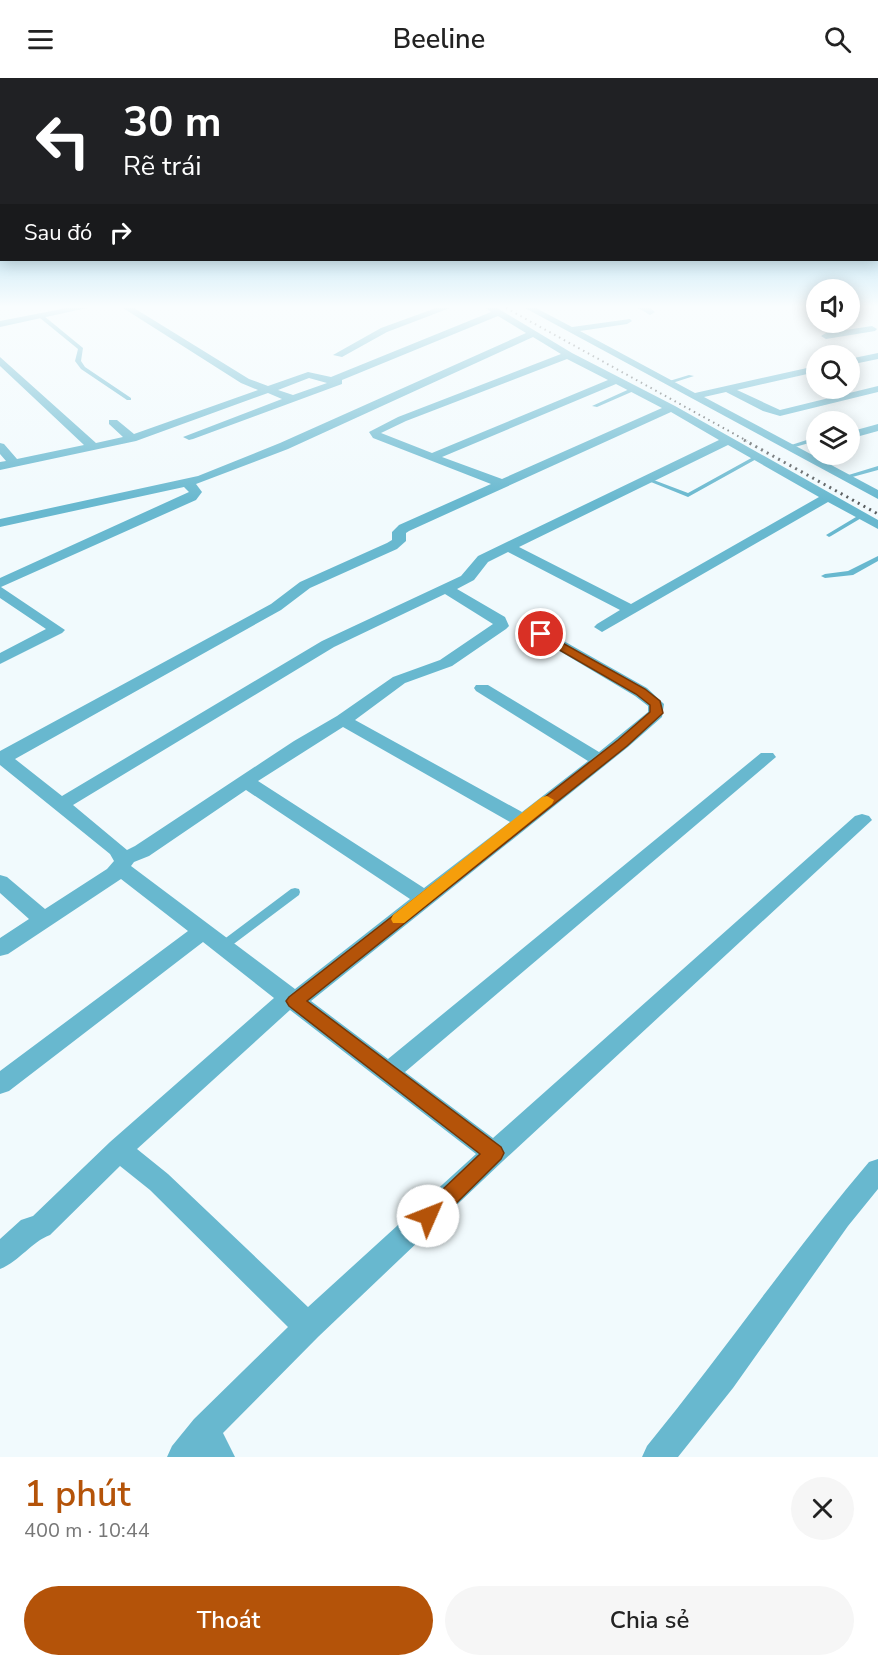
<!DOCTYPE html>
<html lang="vi">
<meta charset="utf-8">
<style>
body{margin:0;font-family:"Nunito Sans",sans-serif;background:#f6f6f6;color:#222;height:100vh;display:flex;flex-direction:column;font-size:22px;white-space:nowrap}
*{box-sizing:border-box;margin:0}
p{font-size:20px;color:#767676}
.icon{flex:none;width:33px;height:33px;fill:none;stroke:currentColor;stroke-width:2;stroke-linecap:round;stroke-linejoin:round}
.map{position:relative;height:1379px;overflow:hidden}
.panel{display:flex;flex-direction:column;background:#fff;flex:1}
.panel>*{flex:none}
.hud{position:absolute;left:0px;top:0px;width:879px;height:183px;box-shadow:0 3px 15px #0003;background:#202124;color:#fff;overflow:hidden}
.buttons{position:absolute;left:806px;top:201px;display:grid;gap:12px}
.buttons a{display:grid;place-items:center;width:54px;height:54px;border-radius:50%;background:#fff;box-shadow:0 3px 15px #0003;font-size:30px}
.pin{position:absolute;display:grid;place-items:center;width:51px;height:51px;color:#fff;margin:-26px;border:3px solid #fff;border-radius:50%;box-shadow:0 2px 6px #0007}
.me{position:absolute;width:66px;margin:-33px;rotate:46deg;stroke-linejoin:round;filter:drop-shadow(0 0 4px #0008)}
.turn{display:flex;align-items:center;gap:21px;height:126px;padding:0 24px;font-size:27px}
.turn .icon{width:78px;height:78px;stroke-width:2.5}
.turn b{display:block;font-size:42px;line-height:51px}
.then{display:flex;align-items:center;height:57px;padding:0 24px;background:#0003;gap:12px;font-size:22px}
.round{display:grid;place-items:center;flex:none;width:63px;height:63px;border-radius:32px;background:#f6f6f6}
.overview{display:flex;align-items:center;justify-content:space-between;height:102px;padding:0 24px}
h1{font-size:36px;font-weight:600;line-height:45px;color:#b45309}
.cta{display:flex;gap:12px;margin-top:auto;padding:12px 24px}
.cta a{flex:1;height:69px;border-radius:36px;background:#b45309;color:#fff;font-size:24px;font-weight:600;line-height:69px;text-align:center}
.cta a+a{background:#f6f6f6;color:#222}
header{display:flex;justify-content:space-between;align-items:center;height:78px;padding:0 24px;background:#fff;font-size:27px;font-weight:600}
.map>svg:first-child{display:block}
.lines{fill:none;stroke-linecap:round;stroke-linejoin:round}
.lane{fill:#68b8cf;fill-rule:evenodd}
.street{fill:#68b8cf;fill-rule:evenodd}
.rail-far1{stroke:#585d5f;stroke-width:2;stroke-dasharray:1.5 4;stroke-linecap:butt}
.rail{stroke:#585d5f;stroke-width:3;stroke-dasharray:2 4.5;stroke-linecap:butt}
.route{fill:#b45309;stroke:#753606;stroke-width:1.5}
.slow{fill:#f59e0b}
</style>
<header><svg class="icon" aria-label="menu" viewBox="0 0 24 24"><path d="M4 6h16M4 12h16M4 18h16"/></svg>Beeline<svg class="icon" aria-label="search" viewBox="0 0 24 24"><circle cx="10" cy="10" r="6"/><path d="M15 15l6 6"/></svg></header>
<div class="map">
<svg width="878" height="1379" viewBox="0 0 878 1379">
<rect width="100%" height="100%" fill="#f1fafd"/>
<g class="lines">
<path class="lane" d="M40,238H44L83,270L81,283L85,289L131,320V322H127L81,291L75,283L78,271L40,240Z
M689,297L694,298L669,306L666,304Z
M634,309L637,311L636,312L597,329L592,328Z
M816,359V363L788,371L785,369Z
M755,378L760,379L688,419L646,402L651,401L688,415Z
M878,388V392L845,401L842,399Z
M861,436L864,438L863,439L831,458L829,459L826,457Z
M878,478V483L853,497L825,500L821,498L825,496L848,493Z
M295,810L299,811L300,814L299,817L227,871L223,872L219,871L218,868L219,865L291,811Z"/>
<path class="street" d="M67,230H87L0,249V243Z
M123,230H134L249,301L268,308L308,294L331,299L491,234L486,230H497L572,275L675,328L878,442V451L828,424L602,554L594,549L597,546L620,532L508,474L488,484L474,502L457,511L505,539L509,548L506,551L452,588L405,605L355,642L522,734L588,683L476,613L474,610L476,607H488L599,674L648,634V628L635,618L536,559L533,556L536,553H546L647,610L664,626L662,639L628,669L311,923L388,981L761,675H773L776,679L405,994L493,1060L855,738L862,736L869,738L872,742L503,1083L318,1259L223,1355L235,1379H167L172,1368L194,1341L288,1249L150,1112L120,1088L50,1157C31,1164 20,1183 0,1191V1161L21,1142L33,1138L110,1064L274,920L203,864L9,1013L0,1016V993L188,853L121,801L8,876L0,878V860L29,841L0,815V797L7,799L45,831L107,791L114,783L110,776L0,687V673L271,526L300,504L387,465L392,462V454L399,447L491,406L373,360L369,354L398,339L561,276L533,259L288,371L196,406L202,414L196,422L1,509L65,552L62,555L0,586V575L46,551L0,520V500L189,414L184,409L0,449V441L198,398L280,365L526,255L498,238L342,302V306L193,361L189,362L183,359L282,321L268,315L136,363L0,392V384L6,383L0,376V365L4,366L17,381L84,367L0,288V279L96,365L123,359L109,346V342H117L134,356L258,312L241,305ZM567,281L608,302L432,375L381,355L406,343ZM309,300L327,305L293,317L278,312ZM616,306L662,330L502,401L442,379ZM671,334L719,362L478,478L461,498L322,563L62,718L15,681L281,532L310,510L397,471L406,463V455L409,453ZM728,367L819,419L631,526L519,469ZM445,516L493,546L440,582L393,599L337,638L294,663L135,768L127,772L73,727L334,569ZM343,649L510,744L424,810L258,703ZM246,712L410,821L295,911L131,788L134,784L149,778ZM290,932L476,1076L308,1229L168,1096L137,1071Z
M436,230H450L387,254L342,279L333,277L381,250Z
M525,230H536L572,249L630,241L632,243L627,246L580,253L695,315L816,288V294L737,312L780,332L878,308V314L780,338L763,333L726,314L704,319L878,412V421Z
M638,230H650L655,234L650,237Z
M872,248L877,251L875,253L826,261L821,258L826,255Z
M878,275V281L849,287V281Z
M878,346V353L849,361V354Z
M878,1081V1111L848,1148L733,1310L678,1379H642L647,1368C723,1275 791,1176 869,1084Z"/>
<path class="rail-far1" d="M506,230L747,363"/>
<path class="rail" d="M744,362L878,436"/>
</g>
<linearGradient id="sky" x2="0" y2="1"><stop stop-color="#4bb4e2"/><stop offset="0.54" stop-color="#f9fdfe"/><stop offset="1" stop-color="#f9fdfe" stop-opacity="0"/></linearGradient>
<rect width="878" height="423" fill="url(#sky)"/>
<path class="route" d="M541,553L645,611L660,623L663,635L627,668L307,923L501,1069L504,1075L501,1081L436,1145L428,1148L421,1145L418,1138L421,1132L480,1076L289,928L286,923L289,919L618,662L650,634V627L636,616L537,559V554Z"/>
<path class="slow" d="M547,718L554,722L552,726L404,845H393L391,841L393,837L542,719Z"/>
</svg>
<div class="buttons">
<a><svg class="icon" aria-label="sound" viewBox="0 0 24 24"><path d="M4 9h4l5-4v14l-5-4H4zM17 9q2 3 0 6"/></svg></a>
<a><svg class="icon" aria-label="search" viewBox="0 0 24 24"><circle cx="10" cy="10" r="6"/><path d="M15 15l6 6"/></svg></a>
<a><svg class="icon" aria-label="layers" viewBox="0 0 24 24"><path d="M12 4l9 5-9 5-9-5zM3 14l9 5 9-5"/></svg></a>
</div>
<div class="pin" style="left:541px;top:556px;background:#d93025"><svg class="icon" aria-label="arrive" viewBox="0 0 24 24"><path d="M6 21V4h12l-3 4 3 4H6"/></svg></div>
<svg class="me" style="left:428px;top:1138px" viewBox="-20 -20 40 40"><circle r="19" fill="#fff"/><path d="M0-13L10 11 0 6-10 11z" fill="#b45309"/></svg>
<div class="hud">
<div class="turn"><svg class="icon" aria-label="left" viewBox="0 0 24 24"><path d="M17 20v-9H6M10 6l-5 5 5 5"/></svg><div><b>30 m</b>Rẽ trái</div></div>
<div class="then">Sau đó<svg class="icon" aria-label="right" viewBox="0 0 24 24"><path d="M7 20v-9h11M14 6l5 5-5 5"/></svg></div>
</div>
</div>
<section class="panel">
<div class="overview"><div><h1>1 phút</h1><p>400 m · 10:44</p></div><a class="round"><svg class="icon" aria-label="close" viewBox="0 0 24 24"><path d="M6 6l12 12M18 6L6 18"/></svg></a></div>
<div class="cta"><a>Thoát</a><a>Chia sẻ</a></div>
</section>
